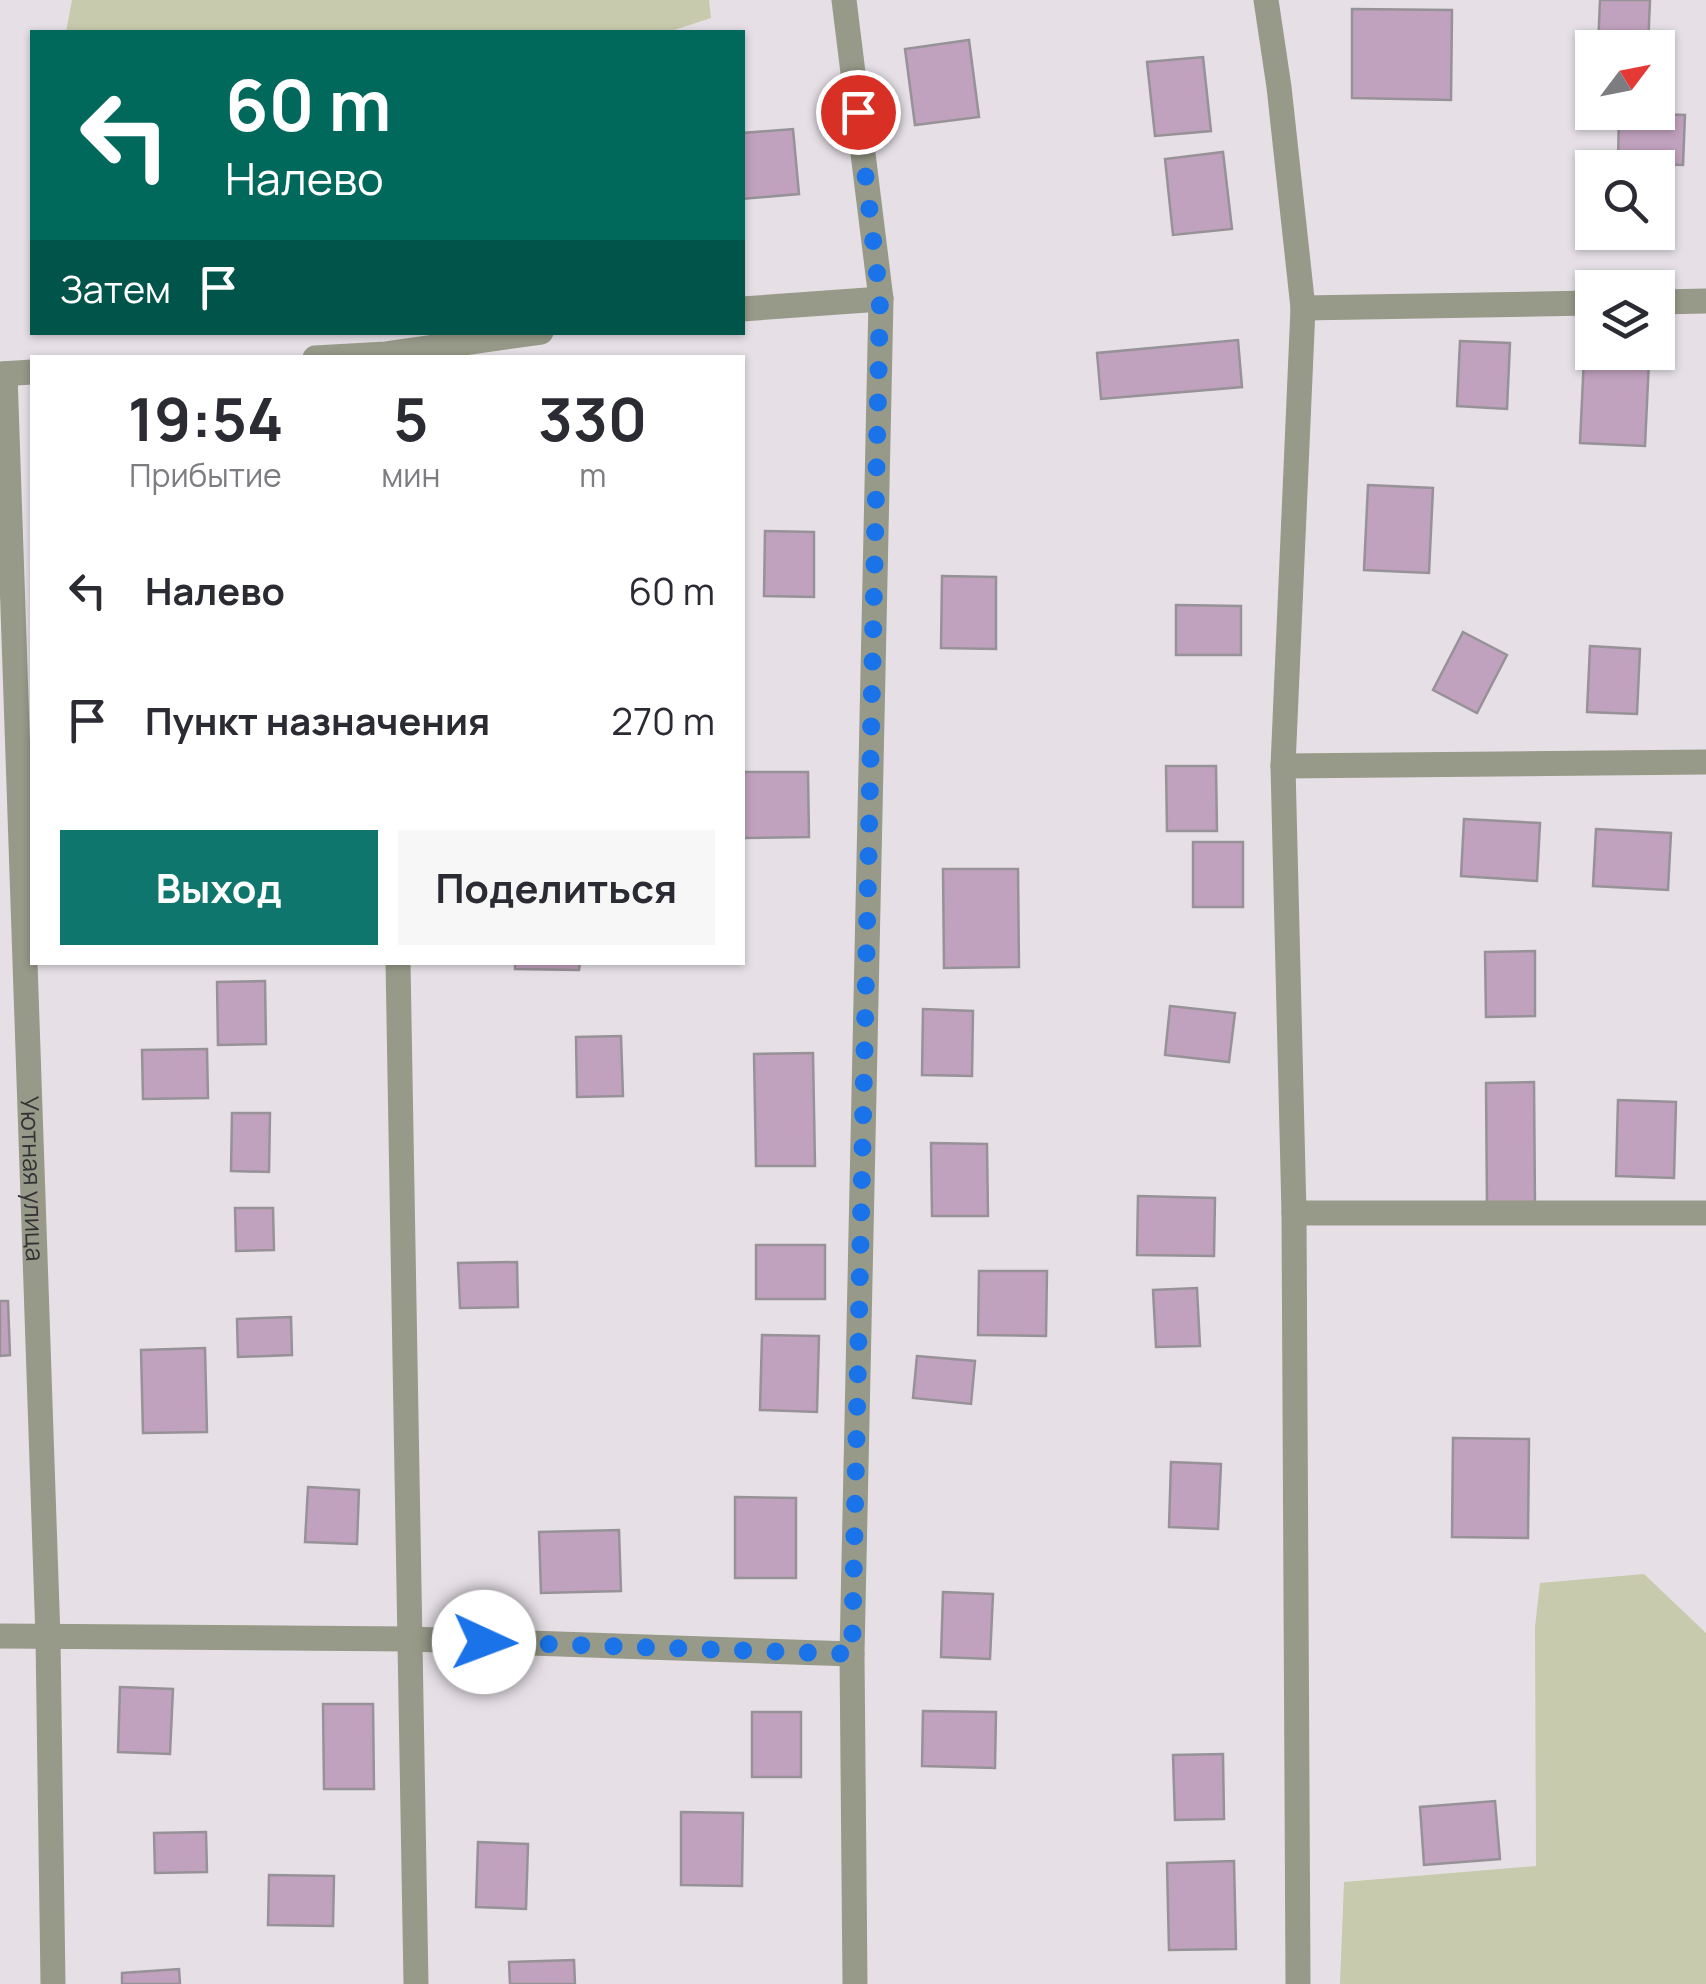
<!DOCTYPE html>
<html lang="ru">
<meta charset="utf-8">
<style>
body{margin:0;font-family:Manrope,sans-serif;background:#f7f7f7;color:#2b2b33;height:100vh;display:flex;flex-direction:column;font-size:38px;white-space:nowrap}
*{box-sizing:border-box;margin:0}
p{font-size:32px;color:#7c7c81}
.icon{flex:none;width:55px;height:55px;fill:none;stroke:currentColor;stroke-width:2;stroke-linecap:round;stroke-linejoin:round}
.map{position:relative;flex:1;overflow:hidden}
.details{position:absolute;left:30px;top:355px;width:715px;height:610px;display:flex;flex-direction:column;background:#fff;border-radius:0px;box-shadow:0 2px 8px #0004}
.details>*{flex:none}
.hud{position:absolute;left:30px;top:30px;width:715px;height:305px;border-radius:0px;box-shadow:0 2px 8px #0004;background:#00695c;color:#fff;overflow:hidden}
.needle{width:65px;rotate:58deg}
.tools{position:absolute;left:1575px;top:30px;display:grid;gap:20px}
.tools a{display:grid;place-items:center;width:100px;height:100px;border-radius:0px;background:#fff;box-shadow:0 2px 8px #0004;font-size:50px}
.pin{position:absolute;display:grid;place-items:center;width:85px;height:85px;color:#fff;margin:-42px;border:5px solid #fff;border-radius:50%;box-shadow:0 2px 10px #0007}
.me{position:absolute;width:110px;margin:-55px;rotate:92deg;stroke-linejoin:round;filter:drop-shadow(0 0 8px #0008)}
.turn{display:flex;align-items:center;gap:35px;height:210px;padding:0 30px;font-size:45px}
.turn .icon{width:130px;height:130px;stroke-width:2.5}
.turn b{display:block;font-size:70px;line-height:85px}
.then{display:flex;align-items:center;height:95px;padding:0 30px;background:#0003;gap:20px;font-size:38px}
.eta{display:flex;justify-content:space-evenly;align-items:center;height:170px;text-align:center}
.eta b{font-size:60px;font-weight:700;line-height:70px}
.action{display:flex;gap:20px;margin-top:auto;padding:20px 30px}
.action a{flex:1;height:115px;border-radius:0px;background:#0f766e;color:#fff;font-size:40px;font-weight:700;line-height:115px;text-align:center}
.action a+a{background:#f7f7f7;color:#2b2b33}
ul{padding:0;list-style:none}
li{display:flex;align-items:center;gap:30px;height:130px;padding:0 30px}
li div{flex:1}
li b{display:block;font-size:38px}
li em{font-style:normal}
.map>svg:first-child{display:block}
.green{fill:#c7caad}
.building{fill:#c0a1be;stroke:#979297;stroke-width:2.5}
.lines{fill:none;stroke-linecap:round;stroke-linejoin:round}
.minor{stroke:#979a88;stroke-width:25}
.route{stroke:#1a73e8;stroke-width:18;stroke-dasharray:0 32.4}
.labels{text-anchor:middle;stroke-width:10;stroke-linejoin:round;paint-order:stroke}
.street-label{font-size:25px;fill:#353235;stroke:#e6e0e6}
</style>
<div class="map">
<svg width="1706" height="1984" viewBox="0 0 1706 1984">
<rect width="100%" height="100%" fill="#e6e0e6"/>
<path class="green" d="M72,0H709L711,18L668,32H66Z
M1644,1574L1706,1633V1984H1340L1344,1882L1536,1866L1535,1627L1540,1583Z"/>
<path class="building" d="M1600,0H1650L1648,48H1598Z
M1352,9L1452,10L1451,100L1352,98Z
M969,40L979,117L915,125L905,49Z
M1203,57L1211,131L1155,136L1147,62Z
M1619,113L1685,115L1683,165L1618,163Z
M793,129L799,194L742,199V133Z
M1223,152L1232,229L1173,235L1165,159Z
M1238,340L1242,387L1101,399L1097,353Z
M1460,341L1510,343L1507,409L1457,406Z
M1584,357L1649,360L1645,446L1580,443Z
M1368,485L1433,488L1429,573L1364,570Z
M765,531L814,532V597L764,596Z
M942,576L996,577V649L941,648Z
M1176,605L1241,606V655H1176Z
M1463,632L1507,655L1477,713L1433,690Z
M1590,646L1640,649L1637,714L1587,712Z
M1166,766H1216L1217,831H1167Z
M742,772H808L809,837L742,838Z
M1464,819L1540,823L1537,881L1461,876Z
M1596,829L1671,833L1668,890L1593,886Z
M1193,842H1243V907H1193Z
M943,869H1018L1019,967L944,968Z
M1535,951V1016L1486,1017L1485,952Z
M515,962H580L579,970L515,969Z
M265,981L266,1044L218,1045L217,982Z
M1170,1006L1235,1013L1229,1062L1165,1055Z
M923,1009L973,1011L972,1076L922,1075Z
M621,1036L623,1096L577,1097L576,1037Z
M207,1049L208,1098L143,1099L142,1050Z
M813,1053L815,1166H756L754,1054Z
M1534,1082L1535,1208H1487L1486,1083Z
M1618,1100L1676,1102L1674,1178L1616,1176Z
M232,1113H270L269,1172L231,1171Z
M931,1143L987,1144L988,1216H932Z
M1138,1196L1215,1198L1214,1256L1137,1255Z
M235,1208H273L274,1250L236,1251Z
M756,1245H825V1299H756Z
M517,1262L518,1307L460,1308L458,1263Z
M979,1271H1047L1046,1336L978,1335Z
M1197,1288L1200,1346L1156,1347L1153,1290Z
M0,1301H8L10,1355L0,1356Z
M291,1317L292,1355L238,1357L237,1319Z
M762,1335L819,1336L817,1412L760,1410Z
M205,1348L207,1432L143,1433L141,1350Z
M917,1356L975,1361L971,1404L913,1398Z
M1453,1438L1529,1439L1528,1538L1452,1537Z
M1171,1462L1221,1464L1218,1529L1169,1527Z
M308,1487L359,1490L357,1544L305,1542Z
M735,1497L796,1498V1578H735Z
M619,1530L621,1591L541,1593L539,1532Z
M943,1592L993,1594L990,1659L941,1657Z
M120,1687L173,1689L170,1754L118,1752Z
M323,1704H373L374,1789H324Z
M923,1711L996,1712L995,1768L922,1766Z
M752,1712H801V1777H752Z
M1223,1754L1224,1819L1175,1820L1173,1755Z
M1495,1801L1500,1859L1424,1865L1420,1807Z
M681,1812L743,1813L742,1886L681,1885Z
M206,1832L207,1872L155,1873L154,1833Z
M478,1842L528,1844L526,1909L476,1907Z
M1234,1861L1236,1949L1169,1950L1167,1863Z
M269,1875L334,1876L333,1926L268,1925Z
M574,1960L575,1984H510L509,1962Z
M179,1969L180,1984H122V1973Z"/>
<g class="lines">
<g class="minor">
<path d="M844,0L881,299L852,1654L855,1984"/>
<path d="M1266,0L1279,87L1303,308L1283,766L1294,1213L1298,1984"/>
<path d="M1658,302L1706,301"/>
<path d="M1303,308L1592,303"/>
<path d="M742,309L881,299"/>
<path d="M315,358L386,354L541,332"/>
<path d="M0,374L32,372"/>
<path id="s1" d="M5,374L48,1638L53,1984"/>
<path d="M1283,766L1706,762"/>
<path d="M398,962L416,1984"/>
<path d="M1294,1213H1706"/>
<path d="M0,1636L410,1639L852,1654"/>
</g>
</g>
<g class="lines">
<path class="route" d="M484,1642L852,1654L880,299L858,112"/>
</g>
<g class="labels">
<g class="street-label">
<text dy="9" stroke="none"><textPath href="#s1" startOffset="805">Уютная улица</textPath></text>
</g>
</g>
</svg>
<div class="tools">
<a><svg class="needle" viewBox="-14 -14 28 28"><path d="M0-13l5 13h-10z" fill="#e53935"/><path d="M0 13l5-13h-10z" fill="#7c7c81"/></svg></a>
<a><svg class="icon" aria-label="search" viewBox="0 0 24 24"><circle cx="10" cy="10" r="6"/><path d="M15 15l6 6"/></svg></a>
<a><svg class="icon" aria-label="layers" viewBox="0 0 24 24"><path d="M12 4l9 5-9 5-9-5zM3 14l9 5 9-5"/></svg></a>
</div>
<div class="pin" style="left:858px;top:112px;background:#d93025"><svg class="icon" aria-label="arrive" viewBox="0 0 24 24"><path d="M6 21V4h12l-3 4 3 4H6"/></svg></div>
<svg class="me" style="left:484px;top:1642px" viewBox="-20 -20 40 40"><circle r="19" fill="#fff"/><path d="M0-13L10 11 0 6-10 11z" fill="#1a73e8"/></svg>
<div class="hud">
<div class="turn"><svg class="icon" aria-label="left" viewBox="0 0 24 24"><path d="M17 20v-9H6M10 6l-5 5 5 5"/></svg><div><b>60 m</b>Налево</div></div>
<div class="then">Затем<svg class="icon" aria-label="arrive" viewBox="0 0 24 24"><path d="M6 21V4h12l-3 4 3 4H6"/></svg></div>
</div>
<section class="details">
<div class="eta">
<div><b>19:54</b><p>Прибытие</p></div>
<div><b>5</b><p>мин</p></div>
<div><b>330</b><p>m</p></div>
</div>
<ul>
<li><svg class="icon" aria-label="left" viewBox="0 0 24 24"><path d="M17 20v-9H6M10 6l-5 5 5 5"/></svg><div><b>Налево</b></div><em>60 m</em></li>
<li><svg class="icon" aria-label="arrive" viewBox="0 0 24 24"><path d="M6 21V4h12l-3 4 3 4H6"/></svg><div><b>Пункт назначения</b></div><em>270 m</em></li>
</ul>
<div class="action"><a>Выход</a><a>Поделиться</a></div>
</section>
</div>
